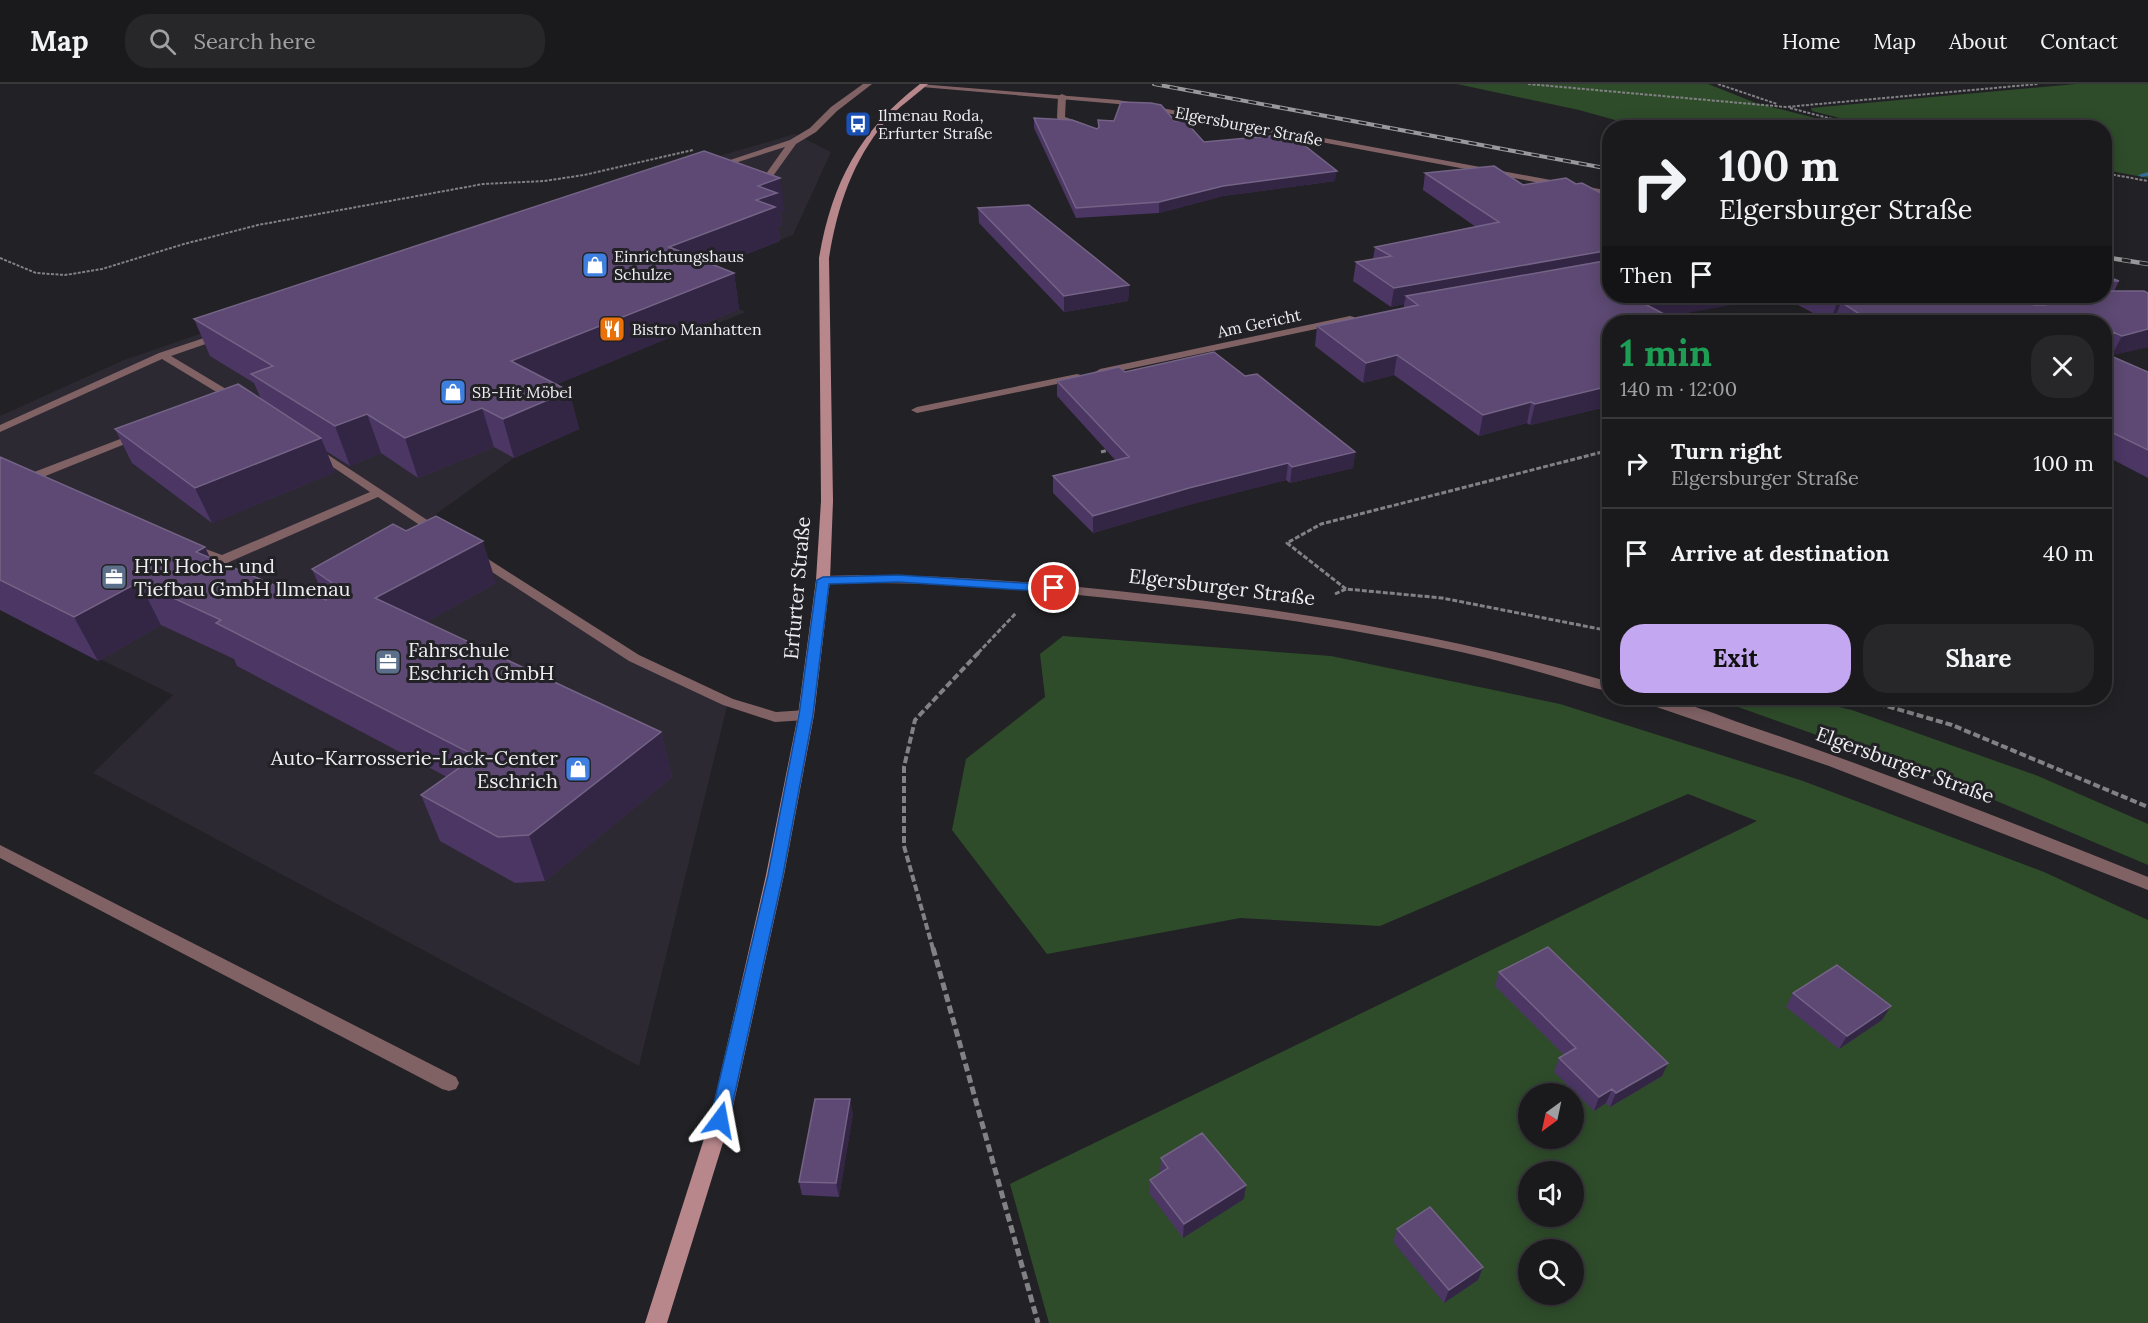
<!DOCTYPE html>
<meta charset="utf-8">
<style>
body{margin:0;font-family:Lora,serif;background:#272629;color:#f1f3f6;height:100vh;display:flex;flex-direction:column;font-size:22px;white-space:nowrap}
*{box-sizing:border-box;margin:0}
p{font-size:20px;color:#9fa0a3}
.icon{flex:none;width:33px;height:33px;fill:none;stroke:currentColor;stroke-width:2;stroke-linecap:round;stroke-linejoin:round}
.map{position:relative;flex:1;overflow:hidden}
.details{position:absolute;left:1602px;top:231px;width:510px;height:390px;display:flex;flex-direction:column;background:#1a191c;border-radius:24px;box-shadow:0 3px 15px #0003,0 0 0 2px #38383b}
.details>*{flex:none}
.top-card{position:absolute;left:1602px;top:36px;width:510px;height:183px;border-radius:24px;box-shadow:0 3px 15px #0003,0 0 0 2px #38383b;background:#1a191c;color:#f1f3f6;overflow:hidden}
.needle{width:39px;rotate:213deg}
.controls{position:absolute;left:1518px;top:999px;display:grid;gap:12px}
.controls a{display:grid;place-items:center;width:66px;height:66px;border-radius:50%;background:#1a191c;box-shadow:0 3px 15px #0003,0 0 0 2px #38383b;font-size:30px}
.pin{position:absolute;display:grid;place-items:center;width:51px;height:51px;color:#fff;margin:-26px;border:3px solid #fff;border-radius:50%;box-shadow:0 2px 6px #0007}
.me{position:absolute;width:66px;margin:-33px;rotate:13deg;stroke-linejoin:round;filter:drop-shadow(0 0 4px #0008)}
.turn{display:flex;align-items:center;gap:21px;height:126px;padding:0 18px;font-size:27px}
.turn .icon{width:78px;height:78px;stroke-width:2.5}
.turn b{display:block;font-size:42px;line-height:51px}
.then{display:flex;align-items:center;height:57px;padding:0 18px;background:#0003;gap:12px;font-size:22px}
.round{display:grid;place-items:center;flex:none;width:63px;height:63px;border-radius:24px;background:#272629}
.headline{display:flex;align-items:center;justify-content:space-between;height:102px;padding:0 18px}
h1{font-size:36px;font-weight:700;line-height:45px;color:#1e9e55}
.cta{display:flex;gap:12px;margin-top:auto;padding:12px 18px}
.cta a{flex:1;height:69px;border-radius:24px;background:#c4a7f1;color:#111;font-size:24px;font-weight:700;line-height:69px;text-align:center}
.cta a+a{background:#272629;color:#f1f3f6}
ul{padding:0;list-style:none}
li{display:flex;align-items:center;gap:18px;height:90px;padding:0 18px;border-top:2px solid #38383b}
li div{flex:1}
li b{display:block;font-size:22px}
li em{font-style:normal}
header{display:flex;align-items:center;gap:36px;box-sizing:border-box;height:84px;padding:0 30px;background:#1a191c;border-bottom:2px solid #38383b}
header strong{font-size:28px}
nav{display:flex;gap:33px;margin-inline-start:auto;font-size:21px}
.search{width:420px;height:54px;background:#272629;display:flex;align-items:center;gap:15px;box-sizing:border-box;padding:0 21px;border-radius:24px;color:#9fa0a3;font-size:22px}
.map>svg:first-child{display:block}
.built{fill:#2d2932}
.green{fill:#2e4c2a;fill-rule:evenodd}
.lines{fill:none;stroke-linecap:round;stroke-linejoin:round}
.stream{fill:#306c93;fill-rule:evenodd}
.path-far3{stroke:#828184;stroke-width:2;stroke-dasharray:3 1.5;stroke-linecap:butt}
.path-far2{stroke:#828184;stroke-width:3;stroke-dasharray:5 2;stroke-linecap:butt}
.path-far1{stroke:#828184;stroke-width:4;stroke-dasharray:7 3;stroke-linecap:butt}
.path{stroke:#828184;stroke-width:5;stroke-dasharray:8 4;stroke-linecap:butt}
.service{fill:#806265;fill-rule:evenodd}
.minor{fill:#806265;fill-rule:evenodd}
.secondary{fill:#b7878b;fill-rule:evenodd}
.rail-far1-casing{stroke:#99989b;stroke-width:4}
.rail-casing{stroke:#99989b;stroke-width:4.5}
.rail-far1{stroke:#222125;stroke-width:2;stroke-dasharray:8;stroke-linecap:butt}
.rail{stroke:#222125;stroke-width:3;stroke-dasharray:9;stroke-linecap:butt}
.wall{fill:#4b3664}
.shaded-wall{fill:#332544}
.building{fill:#5d4973;stroke:#746386;stroke-width:1.5}
.route{fill:#1a73e8;stroke:#114b97;stroke-width:1.5}
.labels{text-anchor:middle;stroke-width:6;stroke-linejoin:round;paint-order:stroke}
.far-poi-label{font-size:16px;fill:#eeedf0;stroke:#222125;text-anchor:start}
.far-street-label{font-size:16px;fill:#eeedf0;stroke:#222125}
.poi-label{font-size:20px;fill:#eeedf0;stroke:#222125;text-anchor:start}
.street-label{font-size:20px;fill:#eeedf0;stroke:#222125}
</style>
<header>
<strong>Map</strong>
<div class="search"><svg class="icon" aria-label="search" viewBox="0 0 24 24"><circle cx="10" cy="10" r="6"/><path d="M15 15l6 6"/></svg>Search here</div>
<nav><a>Home</a><a>Map</a><a>About</a><a>Contact</a></nav>
</header>
<div class="map">
<svg width="2148" height="1239" viewBox="0 0 2148 1239">
<rect width="100%" height="100%" fill="#222125"/>
<path class="built" d="M795,50L831,68L793,151L654,206L715,214L746,228L709,243L702,240L540,307L579,345L514,374L425,438L634,574L728,618L639,982L93,689L173,611L0,526V332L124,276L407,179L471,143Z"/>
<path class="green" d="M1457,0H1708L1756,19L1850,43H1640L1579,26Z
M2076,0H2148V94L2105,86L2104,44H1879L1812,27L1811,24Z
M1063,552L1331,572L1560,620L1803,697L2044,788L2148,836V1239H1049L1010,1100L1757,737L1688,710L1380,842L1240,834L1047,870L952,746L966,675L1045,613L1040,570ZM1528,1010H1574V1054H1528ZM1528,1088H1574V1132H1528ZM1528,1166H1574V1210H1528Z
M1713,614H1799L1852,626L2038,692L2148,740V781L1968,705Z"/>
<g class="lines">
<path class="stream" d="M2148,88V92L2142,93L2138,91Z"/>
<path class="path-far3" d="M1528,0L1786,23L2038,0
M1718,0L1777,20
M1790,24L1866,44
M2104,89L2148,97
M0,174L36,189L65,191L102,185L184,160L258,141L483,100L544,97L584,91L693,66"/>
<path class="path-far2" d="M1101,368L1112,365
M1346,505L1287,459L1321,440L1610,366
M1335,510L1346,505L1442,514L1610,547
M978,569L1016,529"/>
<path class="path-far1" d="M1859,614L1952,641L2148,723
M933,865L904,762V683L915,636L980,567"/>
<path class="path" d="M933,864L1038,1239"/>
<path class="service" d="M863,0H872L837,27L816,48L796,60L768,99L761,97L785,63L716,85L709,83L790,56L810,44L831,23Z
M1062,10L1066,12L1065,33L1085,40V44L1066,41L1057,34L1058,12Z
M222,248L227,251L226,253L171,272L241,314V318H233L162,275L0,348V341L159,269Z
M141,347L145,348V352L33,397H25L0,385V377L29,390Z
M313,361L447,449L441,453L436,452L378,413L227,479H217L187,467L185,464L187,461L192,460L222,471L370,408L309,367L307,365Z
M474,466L639,571L733,615L776,628L806,626L814,631L806,636L775,638L723,621L629,577L469,473L467,470Z
M0,761L456,993L459,999L456,1005L449,1007L442,1005L0,774Z"/>
<path class="minor" d="M919,0L1118,16L1610,107V112L1118,20L922,3Z
M1350,232L1354,233V237L1100,291L1095,288L1100,285Z
M1077,290L1081,291V295L917,329L911,326L917,323Z
M859,491C952,491 1044,499 1136,509C1297,526 1454,553 1610,598V608C1569,597 1528,584 1487,574C1371,547 1253,529 1135,517C1031,505 927,496 823,500L816,496L823,492Z
M1637,614C1672,610 1721,633 1755,644C1888,689 2018,741 2148,793V806L1829,682L1639,617Z"/>
<path class="secondary" d="M920,0H928C914,13 898,23 886,37C852,77 837,124 829,174L833,417L830,496L814,631L784,791L730,1036L667,1239H645L710,1036L766,791L798,631L816,496L821,417L819,174C832,99 859,47 920,0Z"/>
<defs>
<path id="rail-far1" d="M1154,0L1610,85"/>
<path id="rail" d="M2104,173L2148,180"/>
</defs>
<use href="#rail-far1" class="rail-far1-casing"/>
<use href="#rail" class="rail-casing"/>
<use href="#rail-far1" class="rail-far1"/>
<use href="#rail" class="rail"/>
</g>
<path class="wall" d="M1034,34L1097,45L1098,44V36L1175,37L1204,58L1335,97L1223,112L1159,129L1076,134L1034,44Z
M1425,89L1610,212H2104V191L2119,197L2114,207L2148,209V263L2112,271L2104,268V238H1836L1834,237L1830,238L1781,212L1610,238V322L1530,341L1527,339L1479,352L1394,291L1363,299L1315,262L1317,242L1404,224V220L1391,223L1353,197L1356,178L1373,175L1375,163L1476,143L1423,106Z
M978,124L1129,201L1128,217L1064,228L979,139Z
M785,126L780,128L782,141L778,143L780,157L715,182L734,189L739,225L557,300L569,307L579,345L514,374L494,363L418,394L381,369L350,382L326,367L335,388L212,439L132,379L115,345L261,315L254,299L210,272L194,235Z
M2104,269L2148,288V394L2104,371Z
M1125,288L1245,292L1355,368L1353,384L1290,399L1286,396L1188,421L1093,449L1053,409V392L1116,377L1057,312V297Z
M0,373L210,474L279,503L325,515L312,485L496,499L426,538L661,648L672,693L545,797L515,799L440,757L421,711L447,693L237,582L234,575L161,541L98,577L0,526Z
M1887,614H1912L1908,620Z
M1499,888L1662,992L1610,1023L1606,1019L1594,1027L1554,988L1559,974L1564,971L1495,902Z
M1793,909L1882,936L1839,965L1786,923Z
M853,1029L839,1113L802,1111L799,1098Z
M1161,1074L1244,1115L1183,1154L1149,1109L1150,1096L1161,1089L1160,1088Z
M1397,1145L1483,1183L1478,1196L1444,1219L1393,1158Z"/>
<path class="shaded-wall" d="M1337,87L1335,97L1223,112L1159,129V118L1223,102Z
M780,94L785,126L780,128L782,141L778,143L780,157L675,197L669,163L756,116L758,102Z
M1610,166V184L1406,212L1404,220L1391,223L1394,204Z
M734,189L739,225L521,315L511,277Z
M1129,201L1128,217L1064,228V212Z
M1683,212H1781L1637,238L1643,219Z
M1841,218L1834,237L1830,238L1837,219Z
M2148,245V263L2112,271L2122,252Z
M2112,254L2104,268V256Z
M1397,271L1394,291L1363,299L1366,279Z
M1610,302V322L1530,341L1535,320Z
M569,307L579,345L514,374L503,335Z
M1531,318L1527,339L1479,352L1483,331Z
M482,324L494,363L418,394L405,354Z
M367,330L381,369L350,382L335,342Z
M321,354L335,388L212,439L195,404Z
M1355,368L1353,384L1290,399L1292,383Z
M1288,379L1286,396L1188,421L1093,449V432L1189,404Z
M483,457L496,499L392,557L375,514Z
M205,463L225,505L196,468Z
M139,498L161,541L98,577L74,533Z
M661,648L672,693L545,797L529,751Z
M1891,922L1882,936L1839,965L1847,952Z
M1668,979L1662,992L1610,1023L1616,1009Z
M1612,1005L1606,1019L1594,1027L1599,1013Z
M850,1015L853,1029L839,1113L836,1099Z
M1246,1101L1244,1115L1183,1154L1184,1140Z
M1483,1183L1478,1196L1444,1219L1449,1206Z"/>
<path class="building" d="M1121,18L1151,19L1161,21L1175,37H1185L1204,58L1290,50L1337,87L1223,102L1159,118L1076,124L1034,34L1072,36L1097,45L1099,43L1098,36L1114,37Z
M704,67L780,94L758,102L777,109L756,116L775,123L669,163L734,189L511,277L569,307L503,335L482,324L405,354L367,330L335,342L251,290L273,282L194,235Z
M1494,82L1523,101L1566,94L1576,100L1582,99L1610,114V166L1394,204L1356,178L1391,172L1375,163L1499,138L1425,89Z
M1029,121L1129,201L1064,212L978,124Z
M1610,176V212H1683L1643,219L1679,238H1610V302L1535,320L1531,318L1483,331L1397,271L1366,279L1317,242L1418,221L1406,212Z
M2104,191L2119,197H2104Z
M2104,207H2144L2148,209V245L2122,252L2113,248L2112,254L2104,256V238H1872L1841,218L1837,219L1823,212H2013L2034,221H2046L2048,218L2035,212H2104Z
M1214,268L1245,292L1257,290L1355,368L1292,383L1288,379L1189,404L1093,432L1053,392L1129,373L1057,297L1119,283L1125,288Z
M2104,269L2148,288V366L2107,346L2112,344L2104,341Z
M238,300L321,354L195,404L115,345Z
M0,373L205,463L196,468L279,503L287,499L326,516L335,501L312,485L393,440L406,447L436,432L483,457L375,514L661,648L529,751L498,753L421,711L476,672L216,539L221,536L139,498L74,533L0,496Z
M1548,863L1668,979L1616,1009L1612,1005L1599,1013L1559,974L1576,964L1499,888Z
M1837,881L1891,922L1847,952L1793,909Z
M815,1015H850L836,1099L799,1098Z
M1202,1049L1246,1101L1184,1140L1150,1096L1168,1084L1161,1074Z
M1430,1123L1483,1183L1449,1206L1397,1145Z"/>
<path class="route" d="M898,491L1054,501L1061,504L1054,508L898,498L829,500L813,631L783,791L729,1036L726,1041L720,1044L713,1041L710,1036L768,791L799,631L817,496L823,493Z"/>
<defs>
<symbol id="bus-square" viewBox="-11 -11 22 22"><rect x="-9" y="-9" width="18" height="18" rx="4" fill="#1a4fb4" stroke="#222125"/><path d="M-5-6H5V4H4V6H2V4H-2V6H-4V4H-5ZM-3.5-4V0h7V-4ZM-3.5 1.2v1.5H-2V1.2ZM2 1.2v1.5H3.5V1.2Z" fill="#fff"/></symbol>
<symbol id="shop-square" viewBox="-11 -11 22 22"><rect x="-9" y="-9" width="18" height="18" rx="4" fill="#3f7fe0" stroke="#222125"/><path d="M-5-2.5h2.3a2.7 3.5 0 0 1 5.4 0H5L5.5 6h-11ZM-1.5-2.5h3a1.5 2.3 0 0 0-3 0Z" fill="#fff"/></symbol>
<symbol id="restaurant-square" viewBox="-11 -11 22 22"><rect x="-9" y="-9" width="18" height="18" rx="4" fill="#e8710a" stroke="#222125"/><path d="M-5-6h1v4h1v-4h1v4h1v-4h1v5L-1.5 .5V6h-2V.5L-5-1ZM5-6V6H3V1.5H1.5Q1.5-4 5-6Z" fill="#fff"/></symbol>
<symbol id="office-square" viewBox="-11 -11 22 22"><rect x="-9" y="-9" width="18" height="18" rx="4" fill="#5c6f8a" stroke="#222125"/><path d="M-6-3h4V-5.5h4V-3h4V5H-6ZM-1-4.5V-3h2v-1.5ZM-6 0V1H6V0Z" fill="#fff"/></symbol>
</defs>
<g fill-rule="evenodd">
<use href="#bus-square" x="843" y="25" width="30" height="30"/>
<use href="#shop-square" x="580" y="166" width="30" height="30"/>
<use href="#restaurant-square" x="597" y="230" width="30" height="30"/>
<use href="#shop-square" x="438" y="293" width="30" height="30"/>
<use href="#office-square" x="99" y="478" width="30" height="30"/>
<use href="#office-square" x="373" y="563" width="30" height="30"/>
<use href="#shop-square" x="563" y="670" width="30" height="30"/>
</g>
<g class="labels">
<g class="far-poi-label">
<text x="878" y="37">Ilmenau Roda,<tspan x="878" dy="18">Erfurter Straße</tspan></text>
<text x="614" y="178">Einrichtungshaus<tspan x="614" dy="18">Schulze</tspan></text>
<text x="632" y="251">Bistro Manhatten</text>
<text x="472" y="314">SB-Hit Möbel</text>
</g>
<g class="far-street-label">
<text transform="translate(1249 42) rotate(11)" y="6">Elgersburger Straße</text>
<text transform="translate(1259 239) rotate(-12)" y="6">Am Gericht</text>
</g>
<g class="poi-label">
<text x="134" y="489">HTI Hoch- und<tspan x="134" dy="23">Tiefbau GmbH Ilmenau</tspan></text>
<text x="408" y="573">Fahrschule<tspan x="408" dy="23">Eschrich GmbH</tspan></text>
<text x="558" y="681" text-anchor="end">Auto-Karrosserie-Lack-Center<tspan x="558" dy="23">Eschrich</tspan></text>
</g>
<g class="street-label">
<text transform="translate(1222 503) rotate(7)" y="7">Elgersburger Straße</text>
<text transform="translate(797 504) rotate(-85)" y="7">Erfurter Straße</text>
<text transform="translate(1905 681) rotate(20)" y="7">Elgersburger Straße</text>
</g>
</g>
</svg>
<div class="controls">
<a><svg class="needle" viewBox="-14 -14 28 28"><path d="M0-13l5 13h-10z" fill="#e53935"/><path d="M0 13l5-13h-10z" fill="#9fa0a3"/></svg></a>
<a><svg class="icon" aria-label="sound" viewBox="0 0 24 24"><path d="M4 9h4l5-4v14l-5-4H4zM17 9q2 3 0 6"/></svg></a>
<a><svg class="icon" aria-label="search" viewBox="0 0 24 24"><circle cx="10" cy="10" r="6"/><path d="M15 15l6 6"/></svg></a>
</div>
<div class="pin" style="left:1054px;top:504px;background:#d93025"><svg class="icon" aria-label="arrive" viewBox="0 0 24 24"><path d="M6 21V4h12l-3 4 3 4H6"/></svg></div>
<svg class="me" style="left:720px;top:1036px" viewBox="-20 -20 40 40"><path d="M0-17L14 15 0 8-14 15z" fill="#1a73e8" stroke="#fff" stroke-width="4"/></svg>
<div class="top-card">
<div class="turn"><svg class="icon" aria-label="right" viewBox="0 0 24 24"><path d="M7 20v-9h11M14 6l5 5-5 5"/></svg><div><b>100 m</b>Elgersburger Straße</div></div>
<div class="then">Then<svg class="icon" aria-label="arrive" viewBox="0 0 24 24"><path d="M6 21V4h12l-3 4 3 4H6"/></svg></div>
</div>
<section class="details">
<div class="headline"><div><h1>1 min</h1><p>140 m · 12:00</p></div><a class="round"><svg class="icon" aria-label="close" viewBox="0 0 24 24"><path d="M6 6l12 12M18 6L6 18"/></svg></a></div>
<ul>
<li><svg class="icon" aria-label="right" viewBox="0 0 24 24"><path d="M7 20v-9h11M14 6l5 5-5 5"/></svg><div><b>Turn right</b><p>Elgersburger Straße</p></div><em>100 m</em></li>
<li><svg class="icon" aria-label="arrive" viewBox="0 0 24 24"><path d="M6 21V4h12l-3 4 3 4H6"/></svg><div><b>Arrive at destination</b></div><em>40 m</em></li>
</ul>
<div class="cta"><a>Exit</a><a>Share</a></div>
</section>
</div>
